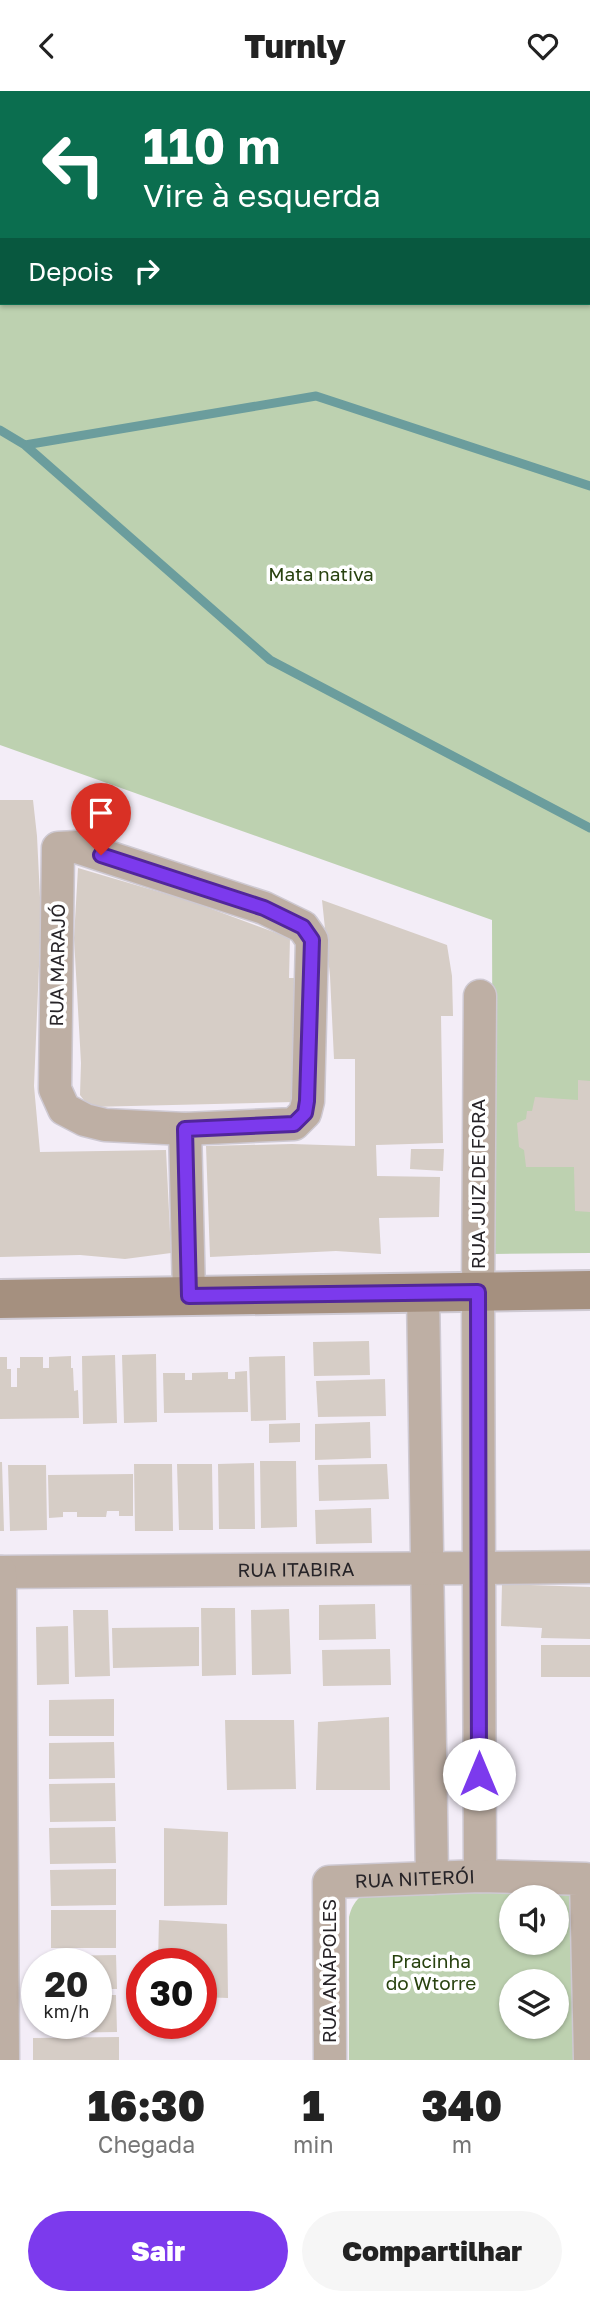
<!DOCTYPE html>
<html lang="pt">
<meta charset="utf-8">
<style>
body{margin:0;font-family:"Golos Text",sans-serif;background:#f6f6f6;color:#222;height:100vh;display:flex;flex-direction:column;font-size:26px;white-space:nowrap}
*{box-sizing:border-box;margin:0}
p{font-size:23px;color:#767676}
.icon{flex:none;width:38px;height:38px;fill:none;stroke:currentColor;stroke-width:2;stroke-linecap:round;stroke-linejoin:round}
.map{position:relative;height:1969px;overflow:hidden}
.side{display:flex;flex-direction:column;background:#fff;flex:1}
.side>*{flex:none}
.guide{position:absolute;left:0px;top:0px;width:592px;height:214px;box-shadow:0 2px 5px #0004;background:#0b6e4f;color:#fff;overflow:hidden}
.fabs{position:absolute;left:499px;top:1794px;display:grid;gap:14px}
.fabs a{display:grid;place-items:center;width:70px;height:70px;border-radius:50%;background:#fff;box-shadow:0 2px 5px #0004;font-size:35px}
.speed{position:absolute;left:21px;top:1857px;display:flex;gap:14px;font-size:35px;font-weight:700;text-align:center}
.speed>*{display:grid;place-content:center;width:91px;height:91px;border-radius:50%;background:#fff;box-shadow:0 2px 5px #0004;line-height:1}
.speed small{font-size:18px;font-weight:400}
.speed .limit{border:10px solid #d22;background:#fff;color:#111}
.pin{position:absolute;display:grid;place-items:center;width:60px;height:60px;color:#fff;margin:-72px -30px;border-radius:50% 50% 50% 0;rotate:-45deg;box-shadow:0 0 7px #0007}
.pin .icon{rotate:45deg}
.me{position:absolute;width:77px;margin:-38px;rotate:0deg;stroke-linejoin:round;filter:drop-shadow(0 0 5px #0008)}
.turn{display:flex;align-items:center;gap:24px;height:147px;padding:0 28px;font-size:32px}
.turn .icon{width:91px;height:91px;stroke-width:2.5}
.turn b{display:block;font-size:49px;line-height:60px}
.then{display:flex;align-items:center;height:66px;padding:0 28px;background:#0003;gap:14px;font-size:26px}
.eta{display:flex;justify-content:space-evenly;align-items:center;height:119px;text-align:center}
.eta b{font-size:42px;font-weight:800;line-height:49px}
.cta{display:flex;gap:14px;margin-top:auto;padding:14px 28px}
.cta a{flex:1;height:80px;border-radius:42px;background:#7c3aed;color:#fff;font-size:28px;font-weight:800;line-height:80px;text-align:center}
.cta a+a{background:#f6f6f6;color:#222}
header{display:flex;justify-content:space-between;align-items:center;height:91px;padding:0 28px;background:#fff;font-size:32px;font-weight:800}
.map>svg:first-child{display:block}
.green{fill:#bdd1b0;fill-rule:evenodd}
.lines{fill:none;stroke-linecap:round;stroke-linejoin:round}
.stream{stroke:#6b9d9d;stroke-width:9}
.building{fill:#d6cdc6}
.street-casing{stroke:#cec9d2;stroke-width:35}
.secondary-casing{stroke:#cec9d2;stroke-width:42}
.street{stroke:#beafa4;stroke-width:32}
.secondary{stroke:#a5907f;stroke-width:38}
.route-casing{stroke:#51269a;stroke-width:18}
.route{stroke:#7c3aed;stroke-width:12}
.labels{text-anchor:middle;stroke-width:7;stroke-linejoin:round;paint-order:stroke}
.park-label{font-size:19px;fill:#28420f;stroke:#fff}
.street-label{font-size:19px;fill:#272428;stroke:#fff}
</style>
<header><svg class="icon" aria-label="back" viewBox="0 0 24 24"><path d="M15 5l-7 7 7 7"/></svg>Turnly<svg class="icon" aria-label="heart" viewBox="0 0 24 24"><path d="M12 20l-8-8c-3-5 5-10 8-4 3-6 11-1 8 4z"/></svg></header>
<div class="map">
<svg width="590" height="1969" viewBox="0 0 590 1969">
<rect width="100%" height="100%" fill="#f3edf7"/>
<path class="green" d="M0,0H590V1162L493,1163L492,829L0,654ZM2,2H590V212H2Z
M562,1798L576,1801L585,1969H349V1826C351,1817 355,1809 364,1803ZM511,1806H556V1852H511ZM511,1890H556V1936H511Z"/>
<g class="lines">
<path class="stream" d="M0,339L25,354L270,569L590,737
M25,354L316,305L590,395"/>
</g>
<path class="building" d="M0,709H33L37,745L41,827L34,995L40,1061L166,1059L171,1162L125,1168L80,1164L0,1166Z
M78,777L190,810L290,847L289,887H297L292,969L294,1011L89,1016L80,1004L81,972L74,847Z
M322,809L447,854L452,885L453,925H441L443,1052L376,1054L377,1085L440,1086L439,1126L379,1127L381,1163L336,1160L210,1166L206,1055L292,1053L355,1055V968H334L330,885Z
M578,989L590,990V1121L575,1120L574,1076H526L524,1059L519,1056L517,1032L526,1028L527,1020H532L535,1006L578,1009Z
M411,1058H444L443,1080L410,1078Z
M369,1250L370,1284L314,1285L313,1251Z
M156,1263L157,1331L124,1332L122,1264Z
M115,1264L117,1332L83,1333L82,1265Z
M71,1265V1277H73L74,1300L78,1299L79,1327L0,1328V1266H7V1278H11V1296H17V1277H20V1266H43V1277H49V1266Z
M285,1265L286,1329L251,1330L249,1266Z
M247,1280L248,1321L164,1322L163,1282H185V1289H192V1282L228,1281V1288H235V1281Z
M385,1288L386,1325L318,1326L316,1290Z
M370,1331L371,1367L315,1369V1333Z
M300,1332V1351L269,1352V1333Z
M260,1370H296L297,1436L261,1437Z
M0,1371H2L4,1440H0Z
M254,1372L255,1438H219L218,1373Z
M134,1373H172L173,1440H135Z
M177,1373H212L213,1439H179Z
M387,1373L389,1408L319,1410L318,1374Z
M8,1374H46L47,1439L10,1440Z
M133,1383V1425H119V1420H107L106,1426H77V1421H63V1426L49,1427L48,1384Z
M371,1417L372,1452L316,1453L315,1419Z
M502,1493L590,1496V1548L541,1547L542,1537L501,1535Z
M375,1513L376,1548L319,1549V1514Z
M201,1517H235L236,1584L202,1585Z
M289,1518L291,1583L252,1584L251,1519Z
M73,1519H108L110,1585L75,1586Z
M68,1535L69,1593L37,1594L36,1536Z
M199,1536V1575L113,1577L112,1537Z
M541,1554H590V1586H541Z
M390,1558L391,1594L323,1595L322,1559Z
M114,1608V1645H49V1609Z
M389,1626L390,1699H316L318,1631Z
M225,1629H294L296,1698L227,1699Z
M114,1651L115,1687L49,1688V1652Z
M115,1692L116,1730L50,1731L49,1693Z
M115,1736L116,1772L50,1773L49,1737Z
M164,1737L228,1741L227,1814L164,1815Z
M116,1778V1814L51,1815L50,1779Z
M51,1819H116V1857H51Z
M159,1829L227,1833L228,1907L201,1906V1872H158Z
M116,1864L117,1898H96V1872H52L51,1865Z
M96,1904H116L117,1941L52,1942V1932H96Z
M119,1946V1969H33V1947Z"/>
<g class="lines">
<defs>
<g id="street">
<path d="M77,756L264,817L303,836L312,849L308,1010L305,1022L294,1033L185,1038L105,1034L85,1029L64,1018L55,998L58,757Z"/>
<path d="M480,905L478,1201L480,1785"/>
<path d="M185,1038L189,1205"/>
<path d="M423,1201L432,1787"/>
<path id="s1" d="M0,1481L590,1476"/>
<path d="M0,1481L3,1969"/>
<path id="s2" d="M330,1969L329,1791L480,1785L586,1788L590,1969"/>
</g>
<path id="secondary" d="M0,1208L590,1199"/>
</defs>
<use href="#street" class="street-casing"/>
<use href="#secondary" class="secondary-casing"/>
<use href="#street" class="street"/>
<use href="#secondary" class="secondary"/>
</g>
<g class="lines">
<defs>
<path id="route" d="M101,764L264,817L303,836L312,849L307,1010L305,1022L294,1033L185,1038L189,1205L478,1201L479,1683"/>
</defs>
<use href="#route" class="route-casing"/>
<use href="#route" class="route"/>
</g>
<g class="labels">
<g class="park-label">
<text x="321" y="490">Mata nativa</text>
<text x="431" y="1877">Pracinha<tspan x="431" dy="22">do Wtorre</tspan></text>
</g>
<g class="street-label">
<text transform="translate(57 874) rotate(-89)" y="7">RUA MARAJÓ</text>
<text transform="translate(478 1093) rotate(-90)" y="7">RUA JUIZ DE FORA</text>
<text dy="7" stroke="none"><textPath href="#s1" startOffset="296">RUA ITABIRA</textPath></text>
<text dy="7" stroke="none"><textPath href="#s2" startOffset="264">RUA NITERÓI</textPath></text>
<text transform="translate(329 1880) rotate(-90)" y="7">RUA ANÁPOLES</text>
</g>
</g>
</svg>
<div class="fabs">
<a><svg class="icon" aria-label="sound" viewBox="0 0 24 24"><path d="M4 9h4l5-4v14l-5-4H4zM17 9q2 3 0 6"/></svg></a>
<a><svg class="icon" aria-label="layers" viewBox="0 0 24 24"><path d="M12 4l9 5-9 5-9-5zM3 14l9 5 9-5"/></svg></a>
</div>
<div class="speed"><div>20<small>km/h</small></div><div class="limit">30</div></div>
<div class="pin" style="left:101px;top:764px;background:#d93025"><svg class="icon" aria-label="arrive" viewBox="0 0 24 24"><path d="M6 21V4h12l-3 4 3 4H6"/></svg></div>
<svg class="me" style="left:479px;top:1683px" viewBox="-20 -20 40 40"><circle r="19" fill="#fff"/><path d="M0-13L10 11 0 6-10 11z" fill="#7c3aed"/></svg>
<div class="guide">
<div class="turn"><svg class="icon" aria-label="left" viewBox="0 0 24 24"><path d="M17 20v-9H6M10 6l-5 5 5 5"/></svg><div><b>110 m</b>Vire à esquerda</div></div>
<div class="then">Depois<svg class="icon" aria-label="right" viewBox="0 0 24 24"><path d="M7 20v-9h11M14 6l5 5-5 5"/></svg></div>
</div>
</div>
<section class="side">
<div class="eta">
<div><b>16:30</b><p>Chegada</p></div>
<div><b>1</b><p>min</p></div>
<div><b>340</b><p>m</p></div>
</div>
<div class="cta"><a>Sair</a><a>Compartilhar</a></div>
</section>
